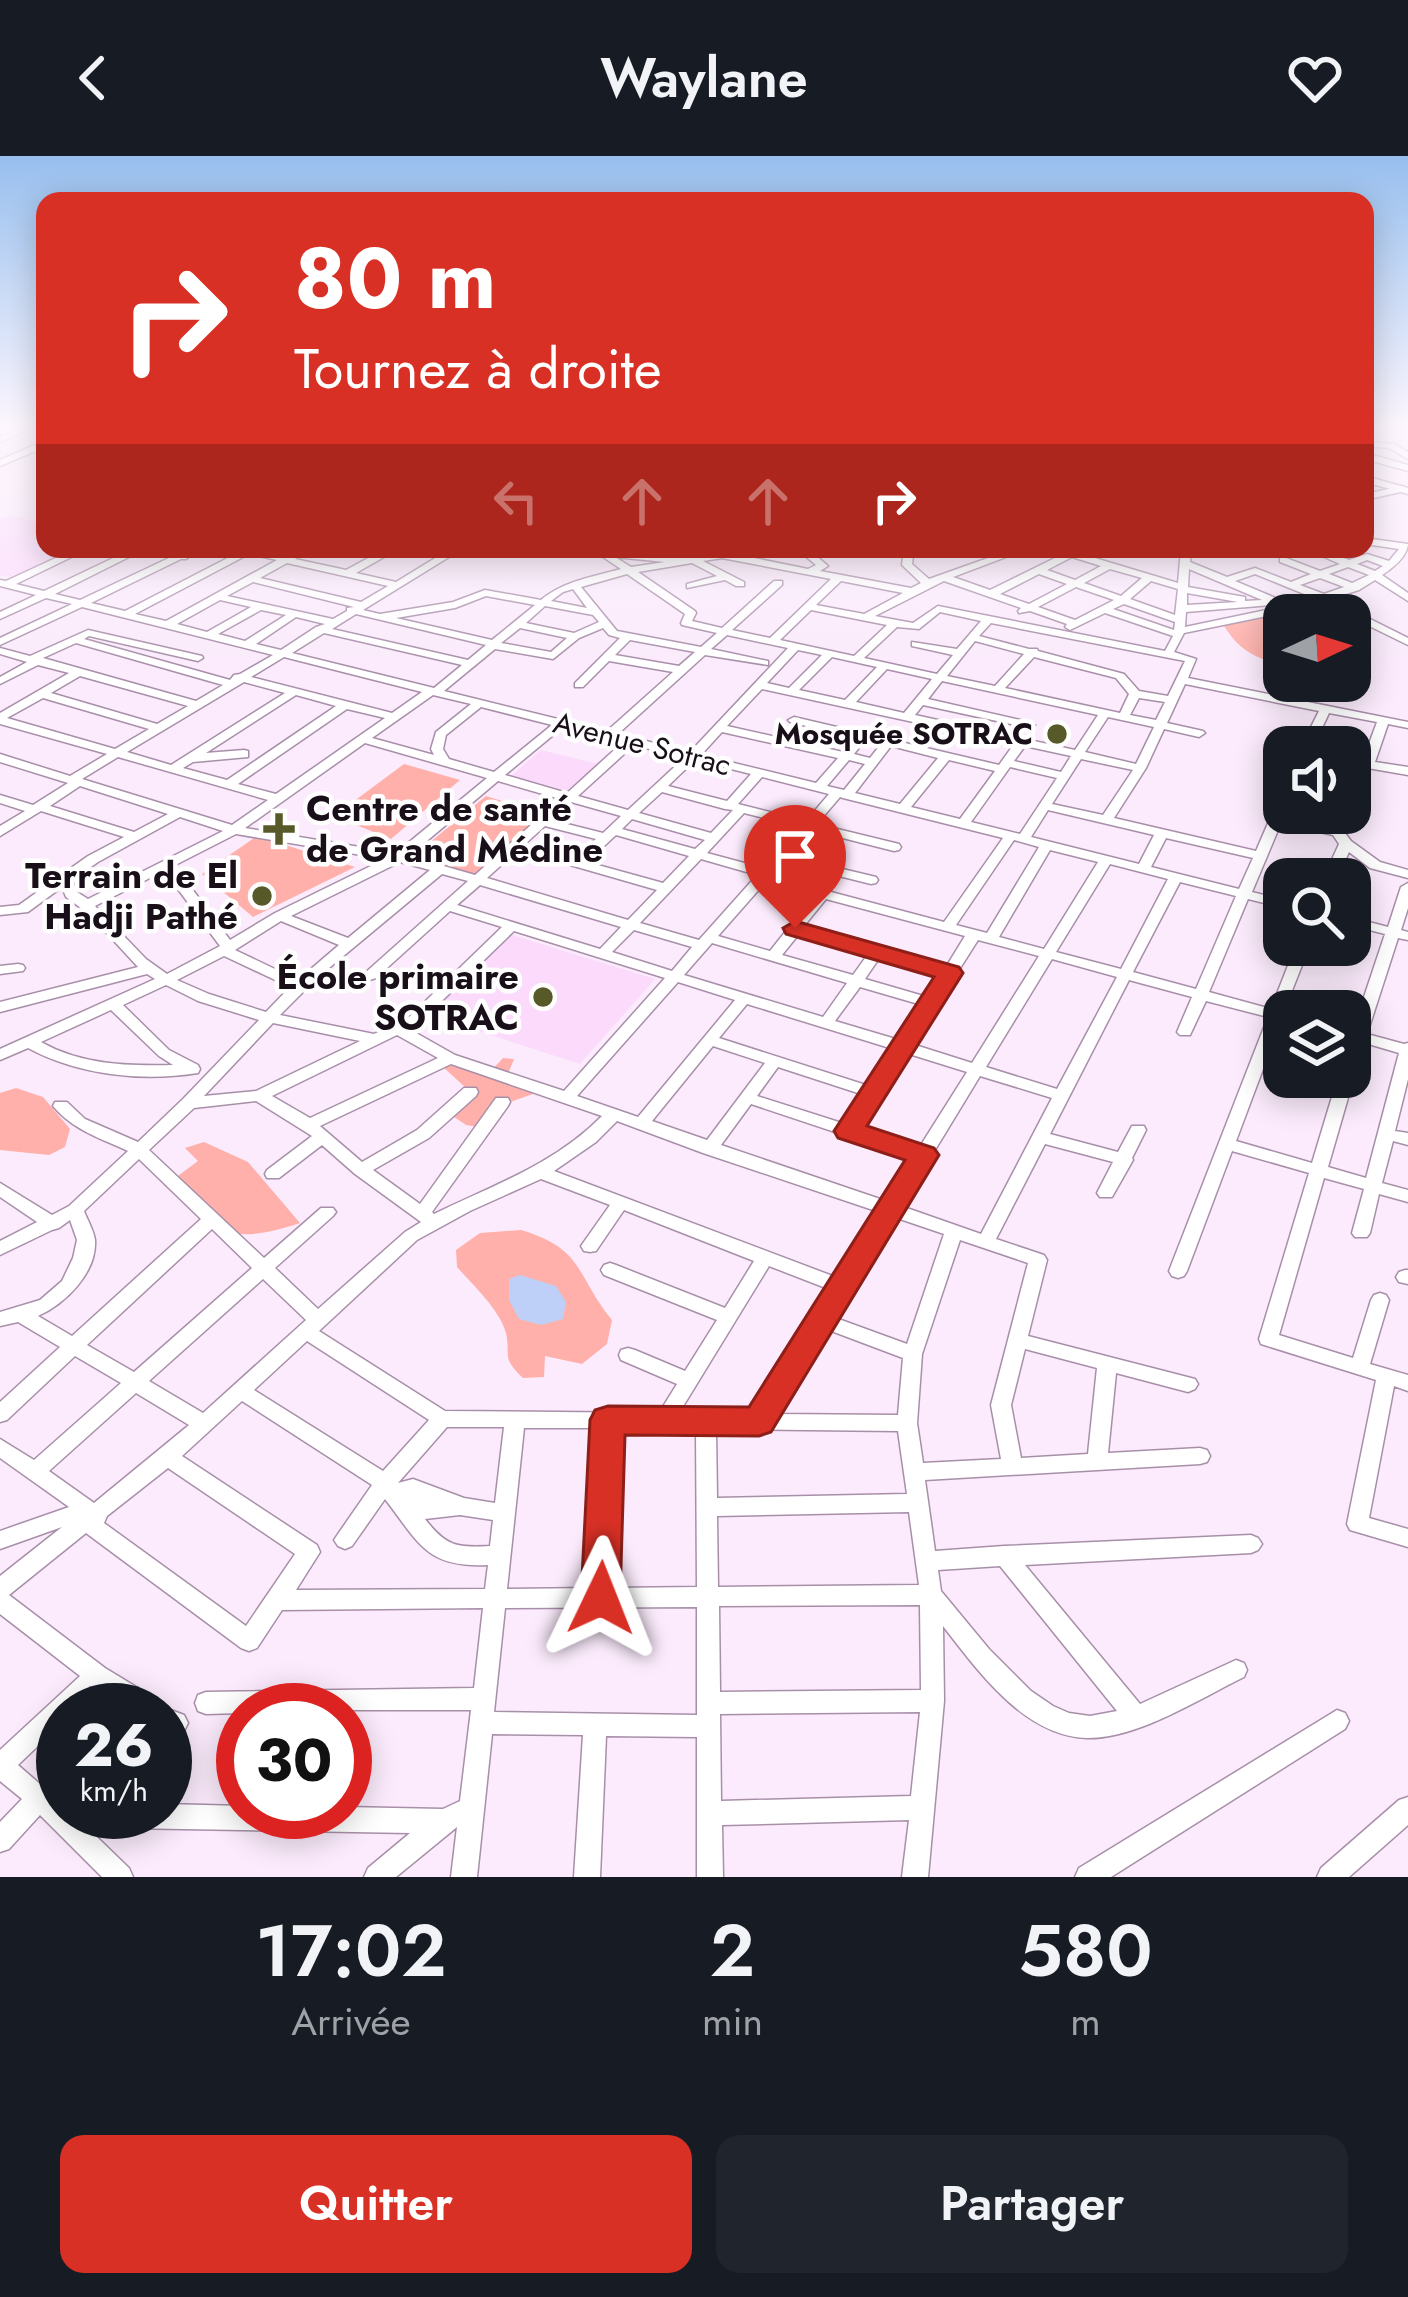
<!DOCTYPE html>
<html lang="fr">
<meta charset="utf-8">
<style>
body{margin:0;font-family:Jost,sans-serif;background:#20242c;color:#f1f3f6;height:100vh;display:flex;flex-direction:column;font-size:45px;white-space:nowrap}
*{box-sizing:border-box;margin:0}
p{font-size:39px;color:#9ea1a6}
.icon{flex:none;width:66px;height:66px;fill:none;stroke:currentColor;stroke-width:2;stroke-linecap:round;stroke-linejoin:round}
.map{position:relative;height:1721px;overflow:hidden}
.details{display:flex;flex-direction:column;background:#171b24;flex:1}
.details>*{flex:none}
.top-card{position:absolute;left:36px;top:36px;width:1338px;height:366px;border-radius:24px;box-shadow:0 6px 30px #0003;background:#d93025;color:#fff;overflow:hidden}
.needle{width:78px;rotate:86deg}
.tools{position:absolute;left:1263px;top:438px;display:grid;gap:24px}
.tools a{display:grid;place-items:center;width:108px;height:108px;border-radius:24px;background:#171b24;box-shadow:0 6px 30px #0003;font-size:60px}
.speed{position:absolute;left:36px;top:1527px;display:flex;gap:24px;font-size:60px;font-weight:700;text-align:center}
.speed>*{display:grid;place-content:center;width:156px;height:156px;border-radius:50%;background:#171b24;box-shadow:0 6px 30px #0003;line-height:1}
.speed small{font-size:30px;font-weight:400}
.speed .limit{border:18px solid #d22;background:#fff;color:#111}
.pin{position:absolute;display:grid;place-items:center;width:102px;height:102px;color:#fff;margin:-123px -51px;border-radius:50% 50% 50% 0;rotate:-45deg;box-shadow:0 0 12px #0007}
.pin .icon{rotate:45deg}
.me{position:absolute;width:132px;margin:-66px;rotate:2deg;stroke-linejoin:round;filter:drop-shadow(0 0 9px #0008)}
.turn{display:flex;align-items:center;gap:42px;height:252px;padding:0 60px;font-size:54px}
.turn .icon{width:156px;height:156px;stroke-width:2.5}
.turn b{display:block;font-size:84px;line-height:102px}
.lanes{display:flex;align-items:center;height:114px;padding:0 60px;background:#0003;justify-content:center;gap:60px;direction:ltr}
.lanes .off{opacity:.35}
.eta{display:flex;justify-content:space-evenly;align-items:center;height:204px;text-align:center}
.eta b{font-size:72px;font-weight:600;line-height:84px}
.cta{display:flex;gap:24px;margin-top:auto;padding:24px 60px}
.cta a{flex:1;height:138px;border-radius:24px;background:#d93025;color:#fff;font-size:48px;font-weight:600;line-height:138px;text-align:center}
.cta a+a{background:#20242c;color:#f1f3f6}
header{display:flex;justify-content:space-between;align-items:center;height:156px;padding:0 60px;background:#171b24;font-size:54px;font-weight:600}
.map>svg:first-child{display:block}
.built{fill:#fbdafc}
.green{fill:#ffb0aa}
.water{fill:#bed0f7}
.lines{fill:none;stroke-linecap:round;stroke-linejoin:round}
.minor-casing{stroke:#a88fa9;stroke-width:3}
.major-casing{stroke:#a88fa9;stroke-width:3}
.minor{fill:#fff;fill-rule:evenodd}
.major{fill:#fff;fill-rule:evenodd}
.route{fill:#d93025;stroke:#8d1f18;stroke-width:3}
.poi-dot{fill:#575a28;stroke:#fefefe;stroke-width:4.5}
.labels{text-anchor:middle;stroke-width:9;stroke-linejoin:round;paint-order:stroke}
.far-poi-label{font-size:30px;font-weight:bold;fill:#180f18;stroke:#fefefe;text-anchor:end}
.far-street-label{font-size:30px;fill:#180f18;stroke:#fefefe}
.poi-label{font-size:36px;font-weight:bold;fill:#180f18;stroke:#fefefe;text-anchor:end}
</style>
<header><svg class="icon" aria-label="back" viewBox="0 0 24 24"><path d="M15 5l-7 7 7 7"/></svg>Waylane<svg class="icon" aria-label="heart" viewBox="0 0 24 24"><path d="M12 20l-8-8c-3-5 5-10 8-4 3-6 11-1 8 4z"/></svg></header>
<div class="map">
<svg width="1408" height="1721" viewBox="0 0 1408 1721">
<rect width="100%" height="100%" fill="#fbebfc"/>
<path class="built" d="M10,359L45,368V393H73L10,421L0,419V363Z
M541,594L598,608L569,635L511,620Z
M509,778L655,823L580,908L429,859Z"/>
<path class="green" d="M1326,445L1353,460L1284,459V510C1254,501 1239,495 1223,468Z
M404,608L460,624L391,683L334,660Z
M486,640L549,660L477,721L411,702Z
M257,680L355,711L253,761L202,718Z
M503,902L514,903L508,918L536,931L533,938L507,947L489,973L466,969L441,952L466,932L443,911L459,904L491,915Z
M16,932L43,941L70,973L65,991L49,999L0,994V937Z
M204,986L248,1006L300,1067C233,1089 212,1080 167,1028L198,1005L185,992Z
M521,1074C585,1093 575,1119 612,1164L607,1188L582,1208L545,1200L544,1221L523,1222C501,1201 511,1201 506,1177C500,1154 472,1128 457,1111L456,1094L480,1077Z"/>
<path class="water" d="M520,1119L556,1130L566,1146L563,1163L541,1169L519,1163L509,1144V1123Z"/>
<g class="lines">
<defs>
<path id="minor" d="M24,270H35L0,286V281Z
M1389,270H1408V273Z
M42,286H45V291L0,310V304Z
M1365,286L1394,288L1408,296V303L1389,292L1365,290Z
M1365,297L1408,309V315L1365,303Z
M1402,330L1406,333L1405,335L1365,344V338Z
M1365,382L1408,388C1407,401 1393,412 1382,419L1408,437V445L1375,424L1359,434L1330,443L1408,482V489L1320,446L1267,460L1184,477L1174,496L1196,503L1188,522L1408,566V572L1388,568L1375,606L1408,611V619L1350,609V601L1363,604L1377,566L1329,557L1313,591H1301L1319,555L1185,528L1167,567L1203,575L1205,577L1199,581L1164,573L1146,612L1114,662L1256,695L1278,644L1284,640V660L1342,673L1351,685L1380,706L1408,714V722L1370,712L1349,696L1337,723H1323L1339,688L1333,679L1281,667L1252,736L1284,744V752L1248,743L1209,836L1271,853L1296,789H1310L1284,855V866L1281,865L1236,985L1312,1007L1338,921H1350L1352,917L1354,921L1328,1011L1366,1022L1399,897L1365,887L1358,908L1350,913V875L1353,874L1385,778L1350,769V761L1388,771L1401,731L1408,727V752L1401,774L1408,776V784L1398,782L1367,878L1404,888L1408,887V923L1395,975L1408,977V989L1393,985L1382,1027L1408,1034V1046L1379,1038L1370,1077L1367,1081H1355L1352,1077L1364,1033L1324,1022L1279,1179L1353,1202L1371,1144L1374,1139L1380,1137L1386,1139L1389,1144L1370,1208L1408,1219V1235L1394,1230L1369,1362L1408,1373V1391L1350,1374L1347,1368L1376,1224L1261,1188L1259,1183L1309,1017L1232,995L1187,1115L1184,1120L1178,1122L1172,1120L1169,1115L1268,861L1206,845L1190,879H1180L1177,876L1192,841L1129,824L1050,978L1118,996L1132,970H1144L1146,974L1132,1002L1133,1004L1112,1041H1100L1097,1037L1113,1006L1045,988L996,1083L1044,1099L1047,1104L1028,1180L1195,1223L1198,1228L1195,1233L1188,1236L1116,1217L1108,1297L1200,1292L1207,1294L1210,1300L1207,1306L1200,1308L925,1324L935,1395L1004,1390L1251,1379L1258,1382L1262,1388L1258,1394L1251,1397L1025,1409L1140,1548L1236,1504L1244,1507L1247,1514L1244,1521C1199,1543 1137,1583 1087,1582C1024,1580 978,1515 943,1470L944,1545L928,1721H902L909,1664L722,1669L723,1721H697V1581L606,1580L600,1721H574L583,1579L492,1578L477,1721H451L457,1671L396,1721H364L368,1712L410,1677L125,1672L116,1669L113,1660L115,1656H165V1648L243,1650V1656H345V1651L443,1653L460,1645L471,1554H243V1557L206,1558L198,1555L195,1547L198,1539L206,1536L474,1532L483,1452L282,1454L257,1492L249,1495L241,1492L86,1377L9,1439L105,1512L161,1546L163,1551L184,1559L188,1567L184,1575L176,1578L165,1573V1554H133L99,1533L76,1554H63V1566L18,1609L63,1648V1656H71L129,1712L133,1721H102L40,1659L9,1693L0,1696V1666L22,1643L0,1625V1594L80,1520L0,1458V1420L62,1371L0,1393V1375L69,1351L0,1302V1283L34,1304L121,1227L75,1200L7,1264L0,1266V1246L60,1191L18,1166L0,1170V1156L40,1144L62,1125L73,1102L77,1084L70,1064L59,1072L52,1074L0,1099V1085L37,1066L0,1041V1027L52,1059L69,1050L128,995C100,982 73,974 53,950L55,946H67L85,963L138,986L183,943L259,864L198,845L166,829L123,849L169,894L198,909L200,913L198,917C142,926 78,919 28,892L0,904V893L155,823L147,818L0,856V846L138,811L89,758L66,741L62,731L28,756L0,759V751L19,749L88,700L124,681L41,655L0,680V670L25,655L0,647V639L33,649L68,627L0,606V598L70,620L107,598L0,568V557L69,517L38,509L0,528V521L27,506L0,498V492L30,500L88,474L202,500L203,502L198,505L89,480L84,483L230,524L234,519L240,518L273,499L82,451L0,489V482L72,448L46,442L0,463V456L36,439L0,430V424L6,425L75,393H88L16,428L44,435L132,393H145L55,438L80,444L171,401L146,393C157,393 168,397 177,397C184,396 192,393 200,393L186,403H181L91,447L125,455L245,393H257L284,400L298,393H310L295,403L346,414L370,401L340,393C352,393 362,395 374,396C382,396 389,393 398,393L356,417L396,426L450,393H462L363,454L380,458L453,446L485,434L541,444C564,425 592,421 621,413L600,399L598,397L603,394L687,402L708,399L709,395L712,394L740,400L772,393H793L754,402L808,413L816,409L797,393H808L828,410L820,415L911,432L921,427L902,409L904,393H914L912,408L929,423L988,402L966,393C978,393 991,399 1001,397C1010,396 1017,393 1027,393L953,421L990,434L1063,398L1050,393H1065L1178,427L1181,393H1191L1190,406L1227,421L1255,412L1291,426L1311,418L1280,406V402H1286L1320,415L1340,408L1306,393H1320L1349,404L1367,398L1389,405L1399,393L1365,388ZM249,398L277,404L166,465L135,458ZM615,401L665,406L631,411ZM1072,401L1101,410L1075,424L1047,414ZM722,402L831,423L770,482L732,474L782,429V425H774L722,472L692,465L696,457L695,455L638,416L692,407L717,420L687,428V432L725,424L736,430H744V426L703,405ZM1367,404L1383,410L1375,415L1357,408ZM287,407L388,430L361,446L260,422ZM1348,411L1369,419L1352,427L1329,418ZM1110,413L1142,422L1121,440L1084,427ZM1189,413L1262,444L1245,445V441L1188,431ZM627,418L685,458L681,467L682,469L717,477L701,491L617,475L581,431ZM1039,418L1067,428L1029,448L1000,438ZM1255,418L1314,442L1290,448L1235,425ZM1320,422L1344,431L1324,438L1300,429ZM841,425L903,437L864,458L816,449ZM944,425L1021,452L1018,455L1019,457L1030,455L1067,468L1065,471L1070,474L1105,457L1173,480L1165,495L938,450L913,467L875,460ZM1151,425L1178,433L1175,459L1130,443ZM253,426L354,451L347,452V455L333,463L227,440ZM1076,431L1114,444L1075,464L1038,451ZM573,433L587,452L551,445L563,436ZM1187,437L1238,446L1187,449ZM486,440L535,449L492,484L396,462L455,452ZM220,444L251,451L207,476L177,468ZM1124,448L1175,466L1174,474L1113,453ZM1273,449L1280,451L1185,471L1186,456ZM545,450L593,459L599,466L574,477L526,467ZM261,454L286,459L245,485L218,478ZM811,454L887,469L854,500L780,484ZM940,456L981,465L957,493L912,486V490L953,499L937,518L864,502L897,471L919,473ZM356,458L486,489L468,504L332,473ZM296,461L325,468L316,471L281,494L256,488ZM991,467L1185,505L1168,540L1139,535L1124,518L1038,495L1037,493H1029L979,480ZM520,472L567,482L551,496L501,487ZM603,472L609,479L620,482L575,527V531H583L609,505L673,516L607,575L444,535L495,493L553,503L579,482ZM324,477L462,509L434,532L292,497ZM727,479L788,492L690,596L618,578L705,499L768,509V505L711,493ZM630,484L695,496L679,510L615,499ZM975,485L1024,498L995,530L947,520ZM76,487L223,529L196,545L43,502ZM798,494L822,499L789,532L767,527ZM284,501L422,536L392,557L251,521ZM832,501L877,511L845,544L799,534ZM1034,501L1116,522L1129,538L1120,557L1005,532ZM887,513L932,523L904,557L856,546ZM80,520L188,550L157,568L51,537ZM942,525L1098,559L1075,594L915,559L923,549L1029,572L1035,569L1029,566L928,543ZM244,526L285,537L171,609L127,596ZM762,533L1014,588L999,609L794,561L788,564L790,566L855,582L843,596L727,570ZM296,539L336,550L227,624L183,612L193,606L248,601V595L244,594L206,597ZM433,539L471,548L436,576L431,593L434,599L372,582ZM43,542L149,573L115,593L7,562ZM1139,542L1165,546L1156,564L1130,559ZM481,551L552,569L494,616L449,603L443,593L446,579ZM347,553L385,562L276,638L238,628ZM1108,561L1154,571L1136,608L1085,596ZM563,571L623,586L567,637L505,619ZM722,576L838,602L816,627L701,599ZM865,584L881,588L870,602L854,598ZM365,587L487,622L396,697L245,672ZM634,589L684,602L628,654L578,640ZM891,590L938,602L900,648L855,637ZM1025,590L1071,600L1061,616L1014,605ZM118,601L268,644L232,669L82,623ZM1081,603L1133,614L1103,659L1052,648ZM695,604L751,618L727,645L668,630ZM849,604L865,608L844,634L827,630ZM949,604L995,615L960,663L911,651ZM1010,611L1057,622L1020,678L971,666ZM762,621L829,638L806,665L738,648ZM498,625L560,643L475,719L409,700ZM80,630L168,658L134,676L50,650ZM662,636L725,653L733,654L711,677L639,657ZM840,641L843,642L1003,682L944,766L831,736V731L775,715L783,706L871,728L876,727L878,724L876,721L788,700L811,674L894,695L899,694L901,691L899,688L817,668ZM571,646L621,660L603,677L551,664ZM1048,654L1154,679L1139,708L1031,681ZM744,657L800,671L763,712L707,697ZM180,661L223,675L88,743L77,736L72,724L98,706ZM632,663L705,684L695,693L622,673ZM545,670L596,683L575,702L525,688ZM236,678L385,703L275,757L230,784L181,718H171L169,721L220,790L167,818L146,803L95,750ZM616,679L689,700L663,727L587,706ZM1166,682L1253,702L1239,733L1151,711ZM1014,684L1039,691L987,777L956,769ZM518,694L657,734L628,764L487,722ZM1050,694L1098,706L1044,793L999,781ZM701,703L757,719L699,784L640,767ZM400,706L430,714L348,782L291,760ZM1110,708L1168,723L1121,813L1056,796ZM442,718L468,725L366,816L344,823L323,817ZM769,722L817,736L770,795L718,780ZM1180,726L1236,740L1196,833L1133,816ZM480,729L621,771L600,793L457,749ZM826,743L965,780L946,811L804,770ZM450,755L502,771L408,862L374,878L280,859L315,824L344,832L376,822ZM281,765L339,789L298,824L235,794ZM634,774L692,791L672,815L612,796ZM514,775L665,822L564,935L455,899L409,873L418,868ZM799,778L868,798L853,819L782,799ZM978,784L1039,800L972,907L912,888ZM712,787L847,827L823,861L684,819ZM224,800L290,831L266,856L209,838L177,824ZM880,801L941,819L927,841L865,823ZM1052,803L1117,821L1057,933L986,911ZM678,826L735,844L638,961L577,940ZM860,831L922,849L899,884L835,865ZM747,848L893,893L869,930L719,882ZM111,854L159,900L173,909C127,910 82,909 41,886ZM273,867L360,885L256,935L204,940ZM397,879L438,902L310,962L272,940ZM713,890L765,907L707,984L652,965ZM906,897L967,916L919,992L859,972ZM451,908L602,960C555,1008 494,1029 434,1058L432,1056L508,950L510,946L508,942H496L420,1048L373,1014L429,982L476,940L478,936L476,932H464L417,974L362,1006L320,970ZM778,911L864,939L845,968L757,940ZM980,920L1052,942L981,1078L901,1050ZM256,945L312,980L267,1014L265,1018L267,1022H279L322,989L355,1018L421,1066L405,1076L318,1153L275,1112L333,1060L336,1056L333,1052H321L264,1102L149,994L194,952ZM751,948L913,1002L886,1045L721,989ZM617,965L703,997L879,1056L838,1122L554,1015L596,986ZM139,1003L201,1063L72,1180L38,1160C65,1148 97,1117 95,1084C94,1075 87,1063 84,1055ZM541,1023L610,1049L581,1090L584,1095L590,1096L596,1095L624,1054L754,1105L725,1152L616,1109L610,1107L604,1109L601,1114L604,1119L717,1164L685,1215L635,1194L628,1192L621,1194L619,1199L621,1204L677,1228L659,1257L445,1255L319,1175L417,1084L470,1055ZM894,1061L944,1078L907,1188L833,1161ZM212,1073L252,1112L134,1216L87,1189ZM960,1084L1028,1107L991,1249L1001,1303L923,1307L917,1267L922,1198ZM769,1110L831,1134L753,1258L679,1257ZM263,1123L306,1164L203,1257L149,1225ZM826,1173L903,1202L898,1259L774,1258ZM307,1185L429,1264L383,1315L254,1234ZM1025,1193L1097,1212L1088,1298L1021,1302L1011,1249ZM136,1237L189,1269L94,1347L49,1315ZM242,1245L372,1329L338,1378L334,1384L338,1390L345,1393L352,1390L385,1343C419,1387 426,1412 488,1409L485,1433L296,1434L320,1396L317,1389L182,1300ZM447,1271H504L495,1347L464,1342L413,1323L398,1327ZM524,1272H598L591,1432L507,1433ZM618,1272L696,1273L697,1431L612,1432ZM716,1273L898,1275L907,1338L717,1342ZM168,1312L295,1398L246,1470L104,1367L107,1360ZM909,1356L919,1429L718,1431L717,1360ZM460,1359L493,1364L490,1390C456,1392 446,1390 425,1363ZM1000,1410L1117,1555L1090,1560L1069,1557L1053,1550L1031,1535L989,1493L941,1435L938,1414ZM920,1449L921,1534L720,1536L719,1450ZM697,1451V1559L494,1556L505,1452ZM920,1556L911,1640L721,1645L720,1558Z
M18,808L23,809L25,812L23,815L0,818V810Z
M1405,1114H1408V1128L1399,1126L1396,1121L1399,1116Z
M1337,1554L1345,1557L1349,1565L1345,1573L1111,1721H1075L1079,1712Z
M1408,1641V1669L1349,1721H1317L1321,1712L1399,1644Z"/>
<path id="major" d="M1365,320L1408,332V338L1365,326Z"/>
</defs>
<use href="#minor" class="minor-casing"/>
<use href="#major" class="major-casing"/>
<use href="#minor" class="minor"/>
<use href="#major" class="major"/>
</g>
<linearGradient id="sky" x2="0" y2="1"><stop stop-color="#97bfee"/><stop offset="0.53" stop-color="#fdf6fe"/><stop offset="1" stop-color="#fdf6fe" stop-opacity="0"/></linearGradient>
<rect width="1408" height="511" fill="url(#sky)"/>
<path class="route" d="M795,765L959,811L963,817L867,970L934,992L939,999L771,1276L759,1280L625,1279L620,1442L615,1455L601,1460L587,1455L581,1442L590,1264L595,1254L608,1250L749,1251L905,1004L838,982L834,975L934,821L786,778L783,772Z"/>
<g class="poi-dot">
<circle cx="1057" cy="578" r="12"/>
<path d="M273 655h12v12h12v12h-12v12h-12v-12h-12v-12h12z"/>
<circle cx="262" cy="740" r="12"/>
<circle cx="543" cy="841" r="12"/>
</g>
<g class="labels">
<g class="far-poi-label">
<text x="1033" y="588">Mosquée SOTRAC</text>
</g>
<g class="far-street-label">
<text transform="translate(642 588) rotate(14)" y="10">Avenue Sotrac</text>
</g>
<g class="poi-label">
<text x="306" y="665" text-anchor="start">Centre de santé<tspan x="306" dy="41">de Grand Médine</tspan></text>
<text x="238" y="732">Terrain de El<tspan x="238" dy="41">Hadji Pathé</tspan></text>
<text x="519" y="833">École primaire<tspan x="519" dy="41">SOTRAC</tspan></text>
</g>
</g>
</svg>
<div class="tools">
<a><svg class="needle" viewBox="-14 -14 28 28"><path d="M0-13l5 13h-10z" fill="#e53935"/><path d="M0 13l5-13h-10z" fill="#9ea1a6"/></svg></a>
<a><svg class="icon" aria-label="sound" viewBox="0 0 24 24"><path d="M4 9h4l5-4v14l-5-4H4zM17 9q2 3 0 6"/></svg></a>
<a><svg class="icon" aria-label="search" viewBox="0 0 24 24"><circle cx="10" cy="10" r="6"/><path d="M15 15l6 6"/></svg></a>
<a><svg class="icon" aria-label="layers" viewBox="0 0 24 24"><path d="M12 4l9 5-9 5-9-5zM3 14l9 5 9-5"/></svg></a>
</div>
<div class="speed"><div>26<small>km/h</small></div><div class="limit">30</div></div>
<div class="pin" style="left:795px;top:772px;background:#d93025"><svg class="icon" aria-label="arrive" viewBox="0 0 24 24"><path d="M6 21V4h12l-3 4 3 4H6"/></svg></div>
<svg class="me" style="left:601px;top:1442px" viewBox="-20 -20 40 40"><path d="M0-17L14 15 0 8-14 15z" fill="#d93025" stroke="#fff" stroke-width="4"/></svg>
<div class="top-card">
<div class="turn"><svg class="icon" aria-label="right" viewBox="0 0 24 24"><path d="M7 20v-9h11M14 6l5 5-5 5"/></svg><div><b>80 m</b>Tournez à droite</div></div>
<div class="lanes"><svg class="icon off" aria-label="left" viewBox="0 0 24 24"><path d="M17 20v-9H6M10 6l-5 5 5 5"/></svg><svg class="icon off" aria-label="ahead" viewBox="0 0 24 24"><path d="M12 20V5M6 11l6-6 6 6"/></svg><svg class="icon off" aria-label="ahead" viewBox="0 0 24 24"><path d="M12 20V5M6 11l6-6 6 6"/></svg><svg class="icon" aria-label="right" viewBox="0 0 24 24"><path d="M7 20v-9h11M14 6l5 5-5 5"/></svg></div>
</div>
</div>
<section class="details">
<div class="eta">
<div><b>17:02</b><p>Arrivée</p></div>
<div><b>2</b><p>min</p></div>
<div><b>580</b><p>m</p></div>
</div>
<div class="cta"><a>Quitter</a><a>Partager</a></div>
</section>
